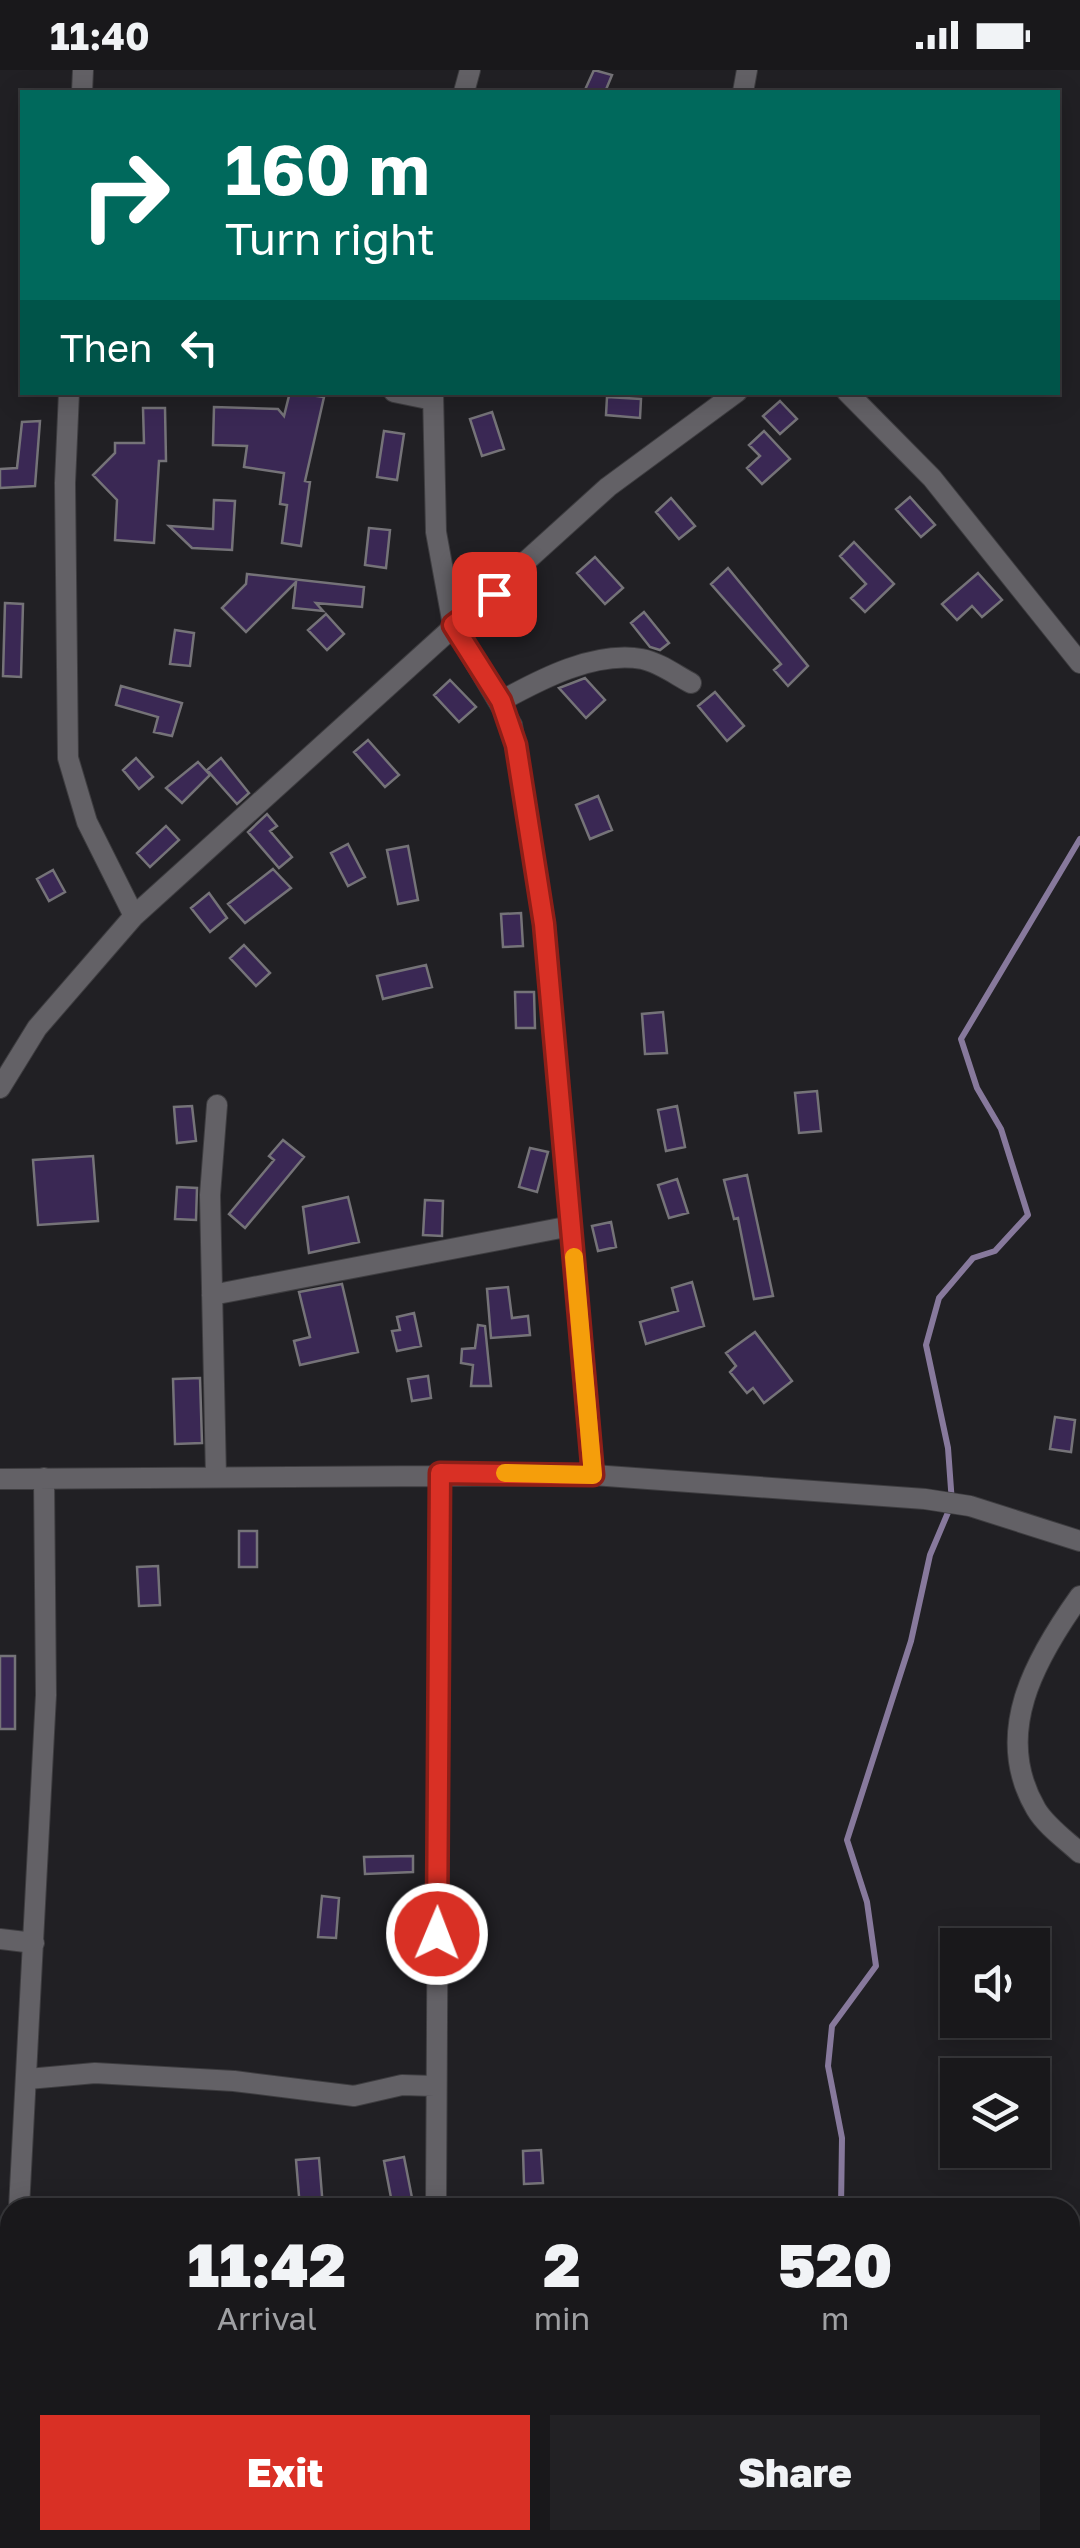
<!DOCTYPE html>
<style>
body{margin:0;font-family:"Golos Text",sans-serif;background:#222124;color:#f1f3f6;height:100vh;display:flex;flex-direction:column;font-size:38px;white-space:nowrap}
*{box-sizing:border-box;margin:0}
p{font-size:32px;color:#9fa0a3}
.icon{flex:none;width:55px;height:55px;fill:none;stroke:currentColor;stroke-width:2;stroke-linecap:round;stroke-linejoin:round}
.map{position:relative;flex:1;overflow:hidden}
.sheet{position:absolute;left:0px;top:2128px;width:1080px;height:352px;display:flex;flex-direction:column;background:#19181b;border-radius:30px 30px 0 0;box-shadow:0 5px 25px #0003,0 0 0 2px #37373a}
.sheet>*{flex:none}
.guide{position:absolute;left:20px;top:20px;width:1040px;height:305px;border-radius:0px;box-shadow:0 5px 25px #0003,0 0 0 2px #37373a;background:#00695c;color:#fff;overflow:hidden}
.controls{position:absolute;left:940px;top:1858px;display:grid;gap:20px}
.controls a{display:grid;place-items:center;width:110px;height:110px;border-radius:0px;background:#19181b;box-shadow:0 5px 25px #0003,0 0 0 2px #37373a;font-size:50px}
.pin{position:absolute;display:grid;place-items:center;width:85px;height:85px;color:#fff;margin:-42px;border-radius:20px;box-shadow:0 5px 15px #0006}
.me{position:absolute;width:110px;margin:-55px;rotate:1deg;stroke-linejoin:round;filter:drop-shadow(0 0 8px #0008)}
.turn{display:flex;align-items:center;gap:35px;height:210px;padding:0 40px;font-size:45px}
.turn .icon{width:130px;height:130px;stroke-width:2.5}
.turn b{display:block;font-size:70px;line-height:85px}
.then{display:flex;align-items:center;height:95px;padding:0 40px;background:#0003;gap:20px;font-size:38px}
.eta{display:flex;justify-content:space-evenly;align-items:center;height:170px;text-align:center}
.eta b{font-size:60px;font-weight:800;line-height:70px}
.cta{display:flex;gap:20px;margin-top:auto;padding:20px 40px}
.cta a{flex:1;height:115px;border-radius:0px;background:#d93025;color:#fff;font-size:40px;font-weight:800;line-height:115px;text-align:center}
.cta a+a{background:#222124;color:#f1f3f6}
.status{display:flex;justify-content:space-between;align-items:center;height:70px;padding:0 50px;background:#19181b;direction:ltr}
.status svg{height:28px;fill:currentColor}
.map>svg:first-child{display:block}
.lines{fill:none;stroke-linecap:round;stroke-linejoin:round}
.stream{stroke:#87799c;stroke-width:6}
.building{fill:#3a2854;stroke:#757378;stroke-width:2.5}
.street-casing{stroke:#3e3d40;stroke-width:22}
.street{stroke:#636166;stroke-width:20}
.route-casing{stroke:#8d1f18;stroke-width:25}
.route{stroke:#d93025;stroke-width:18}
.slow{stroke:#f59e0b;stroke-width:18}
</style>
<div class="status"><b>11:40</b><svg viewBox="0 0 49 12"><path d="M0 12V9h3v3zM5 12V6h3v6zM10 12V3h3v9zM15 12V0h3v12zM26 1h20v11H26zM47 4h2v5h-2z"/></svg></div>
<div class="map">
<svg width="1080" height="2478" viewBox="0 0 1080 2478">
<rect width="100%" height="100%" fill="#212024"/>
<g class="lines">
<path class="stream" d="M841,2138L842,2068L828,1996L832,1956L876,1896L867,1832L847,1770L911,1571L930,1485L952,1433L948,1378L926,1275L939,1228L973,1188L995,1181L1028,1145L1001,1059L977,1018L961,969L1080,769
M1027,2470L1032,2478"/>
</g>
<path class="building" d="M594,0L612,5L605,22H584Z
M290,322L324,327L305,411L310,412L301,476L282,473L287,435L280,434L284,403L244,397L247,376L213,375L214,337L278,339L284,346Z
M607,327L641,329L640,348L606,345Z
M780,331L797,349L780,364L763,346Z
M143,338H165L166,391H159L154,473L115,470L117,430L93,405L115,383V373H144Z
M492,342L504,379L482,386L470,349Z
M40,351L35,416L0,418V399L17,398L22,352Z
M384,361L404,364L397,410L377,407Z
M764,361L790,389L762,414L747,398L760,386L749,375Z
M910,427L935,455L921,467L896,439Z
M671,428L695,456L679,469L656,442Z
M214,430L235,431L232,480L192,478L169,456L213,459Z
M369,458L390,460L386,498L365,495Z
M854,472L894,514L865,542L851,528L866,514L840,486Z
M595,487L623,518L605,534L577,503Z
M728,498L808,596L788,616L774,600L781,594L711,514Z
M978,503L1002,530L982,547L972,536L957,550L942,534Z
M247,504L364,517L362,537L316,533L323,541L293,538L296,512L246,562L222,538L246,514Z
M5,533L23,534L21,607L3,606Z
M644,542L669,573L660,580L650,577L631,553Z
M326,544L344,564L327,580L308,560Z
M175,560L194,563L190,596L170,594Z
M585,608L605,630L586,648L559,618Z
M450,610L476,637L459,652L434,625Z
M121,616L182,633L172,666L154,662L158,647L116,635Z
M715,622L744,656L727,671L698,636Z
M368,670L399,705L385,717L354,682Z
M136,688L153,707L139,719L123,700Z
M221,688L249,723L237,734L207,700Z
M198,692L210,705L182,733L166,718Z
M598,726L612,760L590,769L576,735Z
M267,744L277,756L270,761L292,787L279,798L248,762Z
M166,756L179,770L150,797L137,783Z
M348,774L365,807L348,816L331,783Z
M408,776L418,830L398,834L387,780Z
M273,799L291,818L245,853L228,834Z
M53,800L65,822L49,831L37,809Z
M209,823L227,848L210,862L191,838Z
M521,843L523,876L503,877L501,844Z
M244,875L270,903L256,916L230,888Z
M426,895L432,917L383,929L377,906Z
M515,922H534L535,958H516Z
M663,942L667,983L645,984L642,944Z
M817,1021L821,1061L799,1063L795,1023Z
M192,1036L196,1071L177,1073L174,1037Z
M677,1036L685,1077L666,1081L658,1040Z
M283,1070L304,1087L245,1158L229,1144L274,1090L269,1086Z
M530,1078L548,1082L537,1122L519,1117Z
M93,1086L98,1151L38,1155L33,1090Z
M747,1105L773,1226L754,1229L738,1148L734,1149L724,1110Z
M677,1109L688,1143L669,1148L658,1115Z
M177,1117L197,1118L196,1150L175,1149Z
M348,1127L359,1172L309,1183L303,1137Z
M425,1130L443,1131L442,1166L423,1165Z
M611,1152L616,1177L598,1181L592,1156Z
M692,1212L704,1256L646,1274L640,1252L678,1241L672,1218Z
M342,1214L358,1282L300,1295L294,1271L310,1267L299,1222Z
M508,1217L512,1248L528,1246L530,1265L491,1268L487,1219Z
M414,1243L421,1276L397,1281L392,1261L400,1260L397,1247Z
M478,1255L485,1256L491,1316H471L473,1295L461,1293L462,1279L475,1278Z
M755,1262L792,1311L764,1333L753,1318L747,1323L730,1302L736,1296L726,1283Z
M428,1306L431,1328L412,1331L408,1309Z
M200,1308L202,1373L175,1374L173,1309Z
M1055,1347L1075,1350L1071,1382L1050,1379Z
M239,1461H257V1497H239Z
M158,1496L160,1535L139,1536L137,1497Z
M0,1586H15V1659H0Z
M413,1786V1802L365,1804L364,1787Z
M322,1826L339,1828L336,1868L318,1867Z
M541,2080L543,2113L524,2114L523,2081Z
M404,2087L414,2138H393L384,2091Z
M319,2088L323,2138H300L296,2090Z"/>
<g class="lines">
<defs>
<path id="street" d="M82,22L83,0
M464,22L470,0
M743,22L747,0
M69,322L65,413L68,688L87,752L134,846
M394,322L433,330
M433,322L436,462L453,555L512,655L545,854L593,1405
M847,322L932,408L1080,593
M501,631C541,609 594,581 642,589C658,592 676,605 691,613
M0,1018L37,958L134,846L608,417L737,322
M212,1225L571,1156
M216,1407L210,1125L217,1035
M0,1409L593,1405L925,1429L970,1436L1080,1471
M1080,1526C1035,1589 992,1664 1036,1739C1046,1756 1066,1770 1080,1783
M0,1869L34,1873
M28,2009L95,2003L234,2011L354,2026L402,2015L434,2016
M19,2138L46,1625L44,1408
M436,2138L440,1403
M0,2317L10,2316
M448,2470V2478"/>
</defs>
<use href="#street" class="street-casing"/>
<use href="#street" class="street"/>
</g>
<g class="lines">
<defs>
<path id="route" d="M437,1864L440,1403L593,1405L544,854L516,675L501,631L453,555L494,524"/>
</defs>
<use href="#route" class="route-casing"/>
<use href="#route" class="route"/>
<path class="slow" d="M505,1403L593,1405L574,1187"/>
</g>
</svg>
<div class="controls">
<a><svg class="icon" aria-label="sound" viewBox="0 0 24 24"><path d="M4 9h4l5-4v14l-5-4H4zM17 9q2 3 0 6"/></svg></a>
<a><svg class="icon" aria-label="layers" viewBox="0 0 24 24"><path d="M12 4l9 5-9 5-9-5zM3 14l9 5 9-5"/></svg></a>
</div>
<div class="pin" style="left:494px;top:524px;background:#d93025"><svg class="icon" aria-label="arrive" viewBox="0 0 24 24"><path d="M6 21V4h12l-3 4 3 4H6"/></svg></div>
<svg class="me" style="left:437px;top:1864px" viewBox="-20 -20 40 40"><circle r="17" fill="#d93025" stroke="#fff" stroke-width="3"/><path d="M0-11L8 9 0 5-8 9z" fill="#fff"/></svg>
<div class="guide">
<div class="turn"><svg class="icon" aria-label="right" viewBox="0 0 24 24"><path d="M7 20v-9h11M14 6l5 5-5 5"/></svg><div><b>160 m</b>Turn right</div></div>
<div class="then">Then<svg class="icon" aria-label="left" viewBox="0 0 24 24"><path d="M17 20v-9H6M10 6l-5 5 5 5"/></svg></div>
</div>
<section class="sheet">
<div class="eta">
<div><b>11:42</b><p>Arrival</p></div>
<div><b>2</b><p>min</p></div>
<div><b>520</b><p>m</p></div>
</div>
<div class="cta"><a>Exit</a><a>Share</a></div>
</section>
</div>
